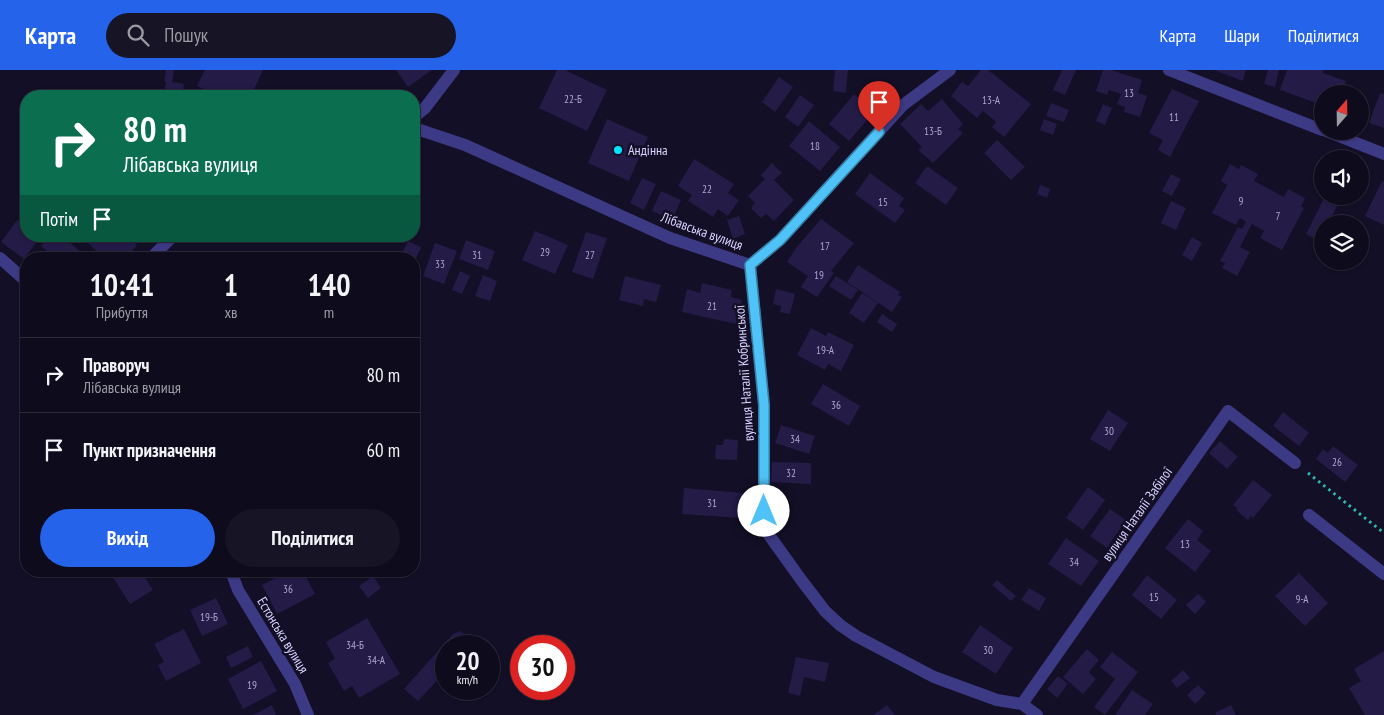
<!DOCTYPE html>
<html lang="uk">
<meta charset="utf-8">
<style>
body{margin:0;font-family:"PT Sans Narrow",sans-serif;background:#171425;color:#f1f3f6;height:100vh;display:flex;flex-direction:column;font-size:19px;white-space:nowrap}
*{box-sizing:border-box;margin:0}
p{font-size:16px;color:#9b9ba3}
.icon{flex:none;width:28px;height:28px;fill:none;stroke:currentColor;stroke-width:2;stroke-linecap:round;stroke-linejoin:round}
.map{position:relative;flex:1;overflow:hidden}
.drawer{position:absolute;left:20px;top:182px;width:400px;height:325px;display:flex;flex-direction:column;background:#0e0b1c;border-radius:20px;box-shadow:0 1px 4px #0004,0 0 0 1px #2e2b3b}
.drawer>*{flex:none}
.guide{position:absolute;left:20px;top:20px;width:400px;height:152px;border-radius:20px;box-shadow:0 1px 4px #0004,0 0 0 1px #2e2b3b;background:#0b6e4f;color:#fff;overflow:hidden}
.needle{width:32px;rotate:20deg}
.controls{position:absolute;left:1314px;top:15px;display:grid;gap:10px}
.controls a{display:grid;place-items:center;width:55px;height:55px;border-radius:50%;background:#0e0b1c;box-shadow:0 1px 4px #0004,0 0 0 1px #2e2b3b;font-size:25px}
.speed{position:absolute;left:435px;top:565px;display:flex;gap:10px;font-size:25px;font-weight:700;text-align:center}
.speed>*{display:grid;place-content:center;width:65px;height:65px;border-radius:50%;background:#0e0b1c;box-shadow:0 1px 4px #0004,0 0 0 1px #2e2b3b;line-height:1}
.speed small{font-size:12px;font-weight:400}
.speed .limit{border:8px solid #d22;background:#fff;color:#111}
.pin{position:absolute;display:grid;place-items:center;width:42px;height:42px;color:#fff;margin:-51px -21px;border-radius:50% 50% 50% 0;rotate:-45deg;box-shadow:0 0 5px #0007}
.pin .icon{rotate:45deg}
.me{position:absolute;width:55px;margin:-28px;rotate:0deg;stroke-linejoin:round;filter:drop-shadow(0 0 4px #0008)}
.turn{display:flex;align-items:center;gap:18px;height:105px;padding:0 20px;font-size:22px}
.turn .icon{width:65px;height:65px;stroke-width:2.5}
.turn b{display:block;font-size:35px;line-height:42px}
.then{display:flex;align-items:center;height:48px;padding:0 20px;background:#0003;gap:10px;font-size:19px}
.eta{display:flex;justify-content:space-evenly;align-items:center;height:85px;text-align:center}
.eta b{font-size:30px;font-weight:700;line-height:35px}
.action{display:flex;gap:10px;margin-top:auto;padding:10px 20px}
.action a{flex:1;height:58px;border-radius:30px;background:#2563eb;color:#fff;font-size:20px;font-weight:700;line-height:58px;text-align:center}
.action a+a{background:#171425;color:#f1f3f6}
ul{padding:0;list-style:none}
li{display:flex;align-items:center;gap:15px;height:75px;padding:0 20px;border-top:1px solid #2e2b3b}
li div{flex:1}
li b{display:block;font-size:19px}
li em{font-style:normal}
header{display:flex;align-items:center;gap:30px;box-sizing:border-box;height:70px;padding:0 25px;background:#2563eb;color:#fff}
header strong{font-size:24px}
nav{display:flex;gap:28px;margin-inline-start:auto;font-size:18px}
.search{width:350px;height:45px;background:#171425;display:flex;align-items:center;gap:12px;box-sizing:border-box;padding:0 18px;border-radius:28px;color:#9b9ba3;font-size:19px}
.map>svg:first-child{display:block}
.building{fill:#241b47}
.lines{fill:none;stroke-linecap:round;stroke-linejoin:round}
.path{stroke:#2fb8b0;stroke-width:3;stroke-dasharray:2.5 4;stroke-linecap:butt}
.minor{stroke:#3d3a85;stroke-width:12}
.route-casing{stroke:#337fa1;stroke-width:12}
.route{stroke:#4fc3f7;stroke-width:9}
.poi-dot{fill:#00e5ff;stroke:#130f26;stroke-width:2}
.labels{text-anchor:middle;stroke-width:5;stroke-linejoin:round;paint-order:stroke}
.number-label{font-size:11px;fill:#aca6d1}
.poi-label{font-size:14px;fill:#d9d4ff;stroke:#130f26;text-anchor:start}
.street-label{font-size:14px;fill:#d9d4ff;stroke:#130f26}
</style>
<header>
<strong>Карта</strong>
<div class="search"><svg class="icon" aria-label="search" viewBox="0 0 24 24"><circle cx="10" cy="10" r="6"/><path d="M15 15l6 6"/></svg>Пошук</div>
<nav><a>Карта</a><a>Шари</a><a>Поділитися</a></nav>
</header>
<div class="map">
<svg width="1384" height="645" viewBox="0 0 1384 645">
<rect width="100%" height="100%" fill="#130f26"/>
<path class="building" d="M166,0H174L172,12L184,14L182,26L164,24L166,11H164Z
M205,0H263L251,26H219L197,16Z
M396,0H432L408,17Z
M557,0H565L607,20L587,61L539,38Z
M835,0H848L846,23L833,21Z
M981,0H988L1031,34L1004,67L992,57L996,52L983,41L977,48L951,26L962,12L968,16Z
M1062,0H1076L1065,25L1053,20Z
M1103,0H1111L1142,10L1138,23L1147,26L1140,47L1124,42L1125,37L1117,34L1121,24L1109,20L1107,25L1096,21Z
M1214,0H1246L1243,11Z
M1268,0H1279L1275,17L1264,14Z
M1287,0H1323V3L1346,11L1342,24H1322V35L1280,20Z
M779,7L793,17L775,42L762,32Z
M1172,19L1199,31L1170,87L1158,80L1163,70L1149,63Z
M1380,23L1384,24V58L1369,53Z
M854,24L875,41L849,71L829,54Z
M800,25L814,35L798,57L785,47Z
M942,29L963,54L958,59L963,63L933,93L918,80L922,77L900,54L921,34L928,41Z
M1051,33L1069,40L1064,52L1046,46Z
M1103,34L1112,38L1105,55L1096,51Z
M607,49L648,67L629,111L588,93Z
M1044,49L1057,54L1053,65L1040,60Z
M809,51L840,77L820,101L789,76Z
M997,70L1025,97L1011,110L984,83Z
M694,89L734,114L728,123L739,130L728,146L718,139L713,147L688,131L692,125L678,116Z
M772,93L782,103L774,110L794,130L774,151L766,144L761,148L751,138L755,133L748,126L765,109L761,105Z
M1230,94L1239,99L1241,95L1258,104L1254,111L1284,127L1288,119L1305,128L1301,136L1304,138L1282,180L1260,168L1264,161L1252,154L1240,177L1250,182L1237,206L1222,198L1225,193L1220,191L1238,157L1242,159L1246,152L1240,148L1236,155L1212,143L1227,115L1221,111Z
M927,96L958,118L946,135L915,113Z
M870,103L904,128L899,136L905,140L895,153L855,124Z
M1171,104L1181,109L1172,126L1162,121Z
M642,108L656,114L644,140L630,133Z
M1382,111L1384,112V155L1365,146Z
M1040,115L1050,119L1047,128L1037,124Z
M661,121L681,130L672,150L652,141Z
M1325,126H1342L1328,154H1322V165L1320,171L1306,164Z
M1171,131L1186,138L1176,160L1161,153Z
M739,146L745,164L733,169L727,150Z
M821,149L854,173L831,201L834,203L817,227L801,217L808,206L787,192L796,178Z
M17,150L26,156V166H41L24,189L1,172Z
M535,161L568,175L555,204L522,190Z
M586,162L607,168L593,209L572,202Z
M49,166H63L85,186L83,189H56L41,176Z
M94,166H128L137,175L125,189H105L88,173Z
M1192,167L1202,173L1192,191L1182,185Z
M466,170L495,181L488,200L459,189Z
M408,171L421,177L414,193V189H399Z
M435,173L457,181L444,214L423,206Z
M858,195L900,222L898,225L902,227L892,242L847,212Z
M460,201L470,206L462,224L452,220Z
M483,205L497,211L490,231L475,226Z
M625,206L661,215L656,232L644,229L643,236L619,230Z
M836,206L858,220L851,230L829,216Z
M702,213L732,220L731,227L742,230L736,254L682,242L687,219L700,223Z
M776,219L795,224L790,244L780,242L781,236L773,234Z
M862,223L878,233L864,253L849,243Z
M882,244L897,254L892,262L877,252Z
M811,258L826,266L828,262L854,275L841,301L828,294L825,300L797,285Z
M823,314L860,336L849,356L811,334Z
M1108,340L1128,353L1110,381L1090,369Z
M1283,342L1309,363L1299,376L1273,356Z
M781,355L815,366L809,384L775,373Z
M724,369L738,370L737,390L715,389L716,375H723Z
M1220,371L1238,387L1227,399L1209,383Z
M1333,376L1358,395L1345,412L1316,389L1323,379L1328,383Z
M772,392L811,393V414L771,412Z
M1253,410L1272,425L1253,448L1251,446L1248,450L1236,440L1238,438L1233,435Z
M1088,417L1105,430L1083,460L1066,448Z
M684,418L743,423L741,448L682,444Z
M1110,439L1126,450L1107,478L1090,466Z
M1188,449L1203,461L1197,470L1211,481L1195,502L1165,478Z
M1066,468L1099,491L1081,516L1048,494Z
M109,501H141L153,520L130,534Z
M288,501H303L315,524L277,544L262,515Z
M1299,503L1328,533L1305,556L1275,526Z
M1147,505L1177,530L1161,549L1132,525Z
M373,506L381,518L368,528L359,516Z
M997,510L1016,526L1011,531L992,515Z
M1029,518L1046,528L1039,541L1021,530Z
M1198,524L1206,532L1195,544L1186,535Z
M216,528L228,554L202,566L190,540Z
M367,548L400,604L359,628L352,616L344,621L328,593L335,589L326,572Z
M980,555L1013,578L996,604L962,582Z
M184,559L201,593L166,611L158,595L164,592L154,574Z
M461,561L473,573L471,576H446V604L444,603L418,631L404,619L453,564Z
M248,576L253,587L231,598L226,587Z
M1087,579L1099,590L1089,602L1096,609L1083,624L1063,607Z
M1384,581V645H1365L1349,618L1361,611L1354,599Z
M1112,582L1138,602L1105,645L1094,637L1115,609L1100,597Z
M796,587L829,593L825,612L804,607L800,626L788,623Z
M261,591L277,621L243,639L228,609Z
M1183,600L1190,608L1177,618L1171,611Z
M1058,606L1068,614L1057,628L1047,619Z
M1198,615L1206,623L1195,634L1187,625Z
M1132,620L1153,634L1145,645H1115Z
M272,635L276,645H253Z
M887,635L895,645H873Z
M1231,635L1236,645H1216L1215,643Z"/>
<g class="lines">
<path class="path" d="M1308,403L1384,463"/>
<path class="minor" d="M1169,0L1322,60
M414,47L425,38L454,0
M414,58L465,75L670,168L750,195L780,170L903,35L950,0
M1326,61L1384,84
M0,188L26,211
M150,189L173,166
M750,195L764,335V441L769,465L802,511L825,541L840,555L856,566L934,607L997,630L1022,634L1037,645
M1309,445L1384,504
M231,501L238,520L295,614L308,645
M1022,634L1228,341L1295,393"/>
</g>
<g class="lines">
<defs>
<path id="route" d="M764,441V335L750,195L780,170L879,62"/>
</defs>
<use href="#route" class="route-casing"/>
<use href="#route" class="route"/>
</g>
<circle class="poi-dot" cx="618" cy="80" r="5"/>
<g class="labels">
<g class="number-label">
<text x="1129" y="27">13</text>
<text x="573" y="33">22-Б</text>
<text x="991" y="34">13-А</text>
<text x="1174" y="51">11</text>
<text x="933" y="65">13-Б</text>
<text x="815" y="80">18</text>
<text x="707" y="123">22</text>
<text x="1241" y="135">9</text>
<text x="883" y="136">15</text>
<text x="1278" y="150">7</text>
<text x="825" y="180">17</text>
<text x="545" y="186">29</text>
<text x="477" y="189">31</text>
<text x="590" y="189">27</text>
<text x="440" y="198">33</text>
<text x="819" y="209">19</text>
<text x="712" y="240">21</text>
<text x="825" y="284">19-А</text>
<text x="836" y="339">36</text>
<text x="1109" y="365">30</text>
<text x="795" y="373">34</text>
<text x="1337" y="396">26</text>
<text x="791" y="407">32</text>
<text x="712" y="437">31</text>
<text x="1185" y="478">13</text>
<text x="1074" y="496">34</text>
<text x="288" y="523">36</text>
<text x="1154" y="531">15</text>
<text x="1302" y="533">9-А</text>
<text x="209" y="551">19-Б</text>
<text x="355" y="579">34-Б</text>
<text x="988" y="584">30</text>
<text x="376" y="594">34-А</text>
<text x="252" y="619">19</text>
</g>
<g class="poi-label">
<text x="628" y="85">Андінна</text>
</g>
<g class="street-label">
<text transform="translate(702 161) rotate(20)" y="5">Лібавська вулиця</text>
<text transform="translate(744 303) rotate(-94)" y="5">вулиця Наталії Кобринської</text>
<text transform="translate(1137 444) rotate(-55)" y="5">вулиця Наталії Забілої</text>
<text transform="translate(283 565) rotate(59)" y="5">Естонська вулиця</text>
</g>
</g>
</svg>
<div class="controls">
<a><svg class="needle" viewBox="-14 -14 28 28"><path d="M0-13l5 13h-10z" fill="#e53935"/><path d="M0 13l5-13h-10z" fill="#9b9ba3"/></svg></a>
<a><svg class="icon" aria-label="sound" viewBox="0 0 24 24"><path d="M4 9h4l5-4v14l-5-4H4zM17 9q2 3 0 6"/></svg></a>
<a><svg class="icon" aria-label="layers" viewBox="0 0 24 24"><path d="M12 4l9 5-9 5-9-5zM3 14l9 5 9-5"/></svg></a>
</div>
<div class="speed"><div>20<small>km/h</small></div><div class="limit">30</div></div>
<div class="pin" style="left:879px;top:62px;background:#d93025"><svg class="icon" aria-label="arrive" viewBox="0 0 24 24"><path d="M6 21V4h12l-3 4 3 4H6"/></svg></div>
<svg class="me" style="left:764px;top:441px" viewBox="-20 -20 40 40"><circle r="19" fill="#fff"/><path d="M0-13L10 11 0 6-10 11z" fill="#4fc3f7"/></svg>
<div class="guide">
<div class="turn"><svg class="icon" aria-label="right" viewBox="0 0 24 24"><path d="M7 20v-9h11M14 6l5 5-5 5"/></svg><div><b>80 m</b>Лібавська вулиця</div></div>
<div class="then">Потім<svg class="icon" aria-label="arrive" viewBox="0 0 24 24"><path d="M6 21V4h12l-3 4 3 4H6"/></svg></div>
</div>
<section class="drawer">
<div class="eta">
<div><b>10:41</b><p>Прибуття</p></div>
<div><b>1</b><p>хв</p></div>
<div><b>140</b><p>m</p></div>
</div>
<ul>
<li><svg class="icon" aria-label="right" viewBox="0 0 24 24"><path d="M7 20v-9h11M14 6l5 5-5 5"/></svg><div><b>Праворуч</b><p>Лібавська вулиця</p></div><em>80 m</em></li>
<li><svg class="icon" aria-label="arrive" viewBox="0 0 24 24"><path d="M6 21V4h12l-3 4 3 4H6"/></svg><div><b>Пункт призначення</b></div><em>60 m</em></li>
</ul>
<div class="action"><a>Вихід</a><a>Поділитися</a></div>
</section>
</div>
